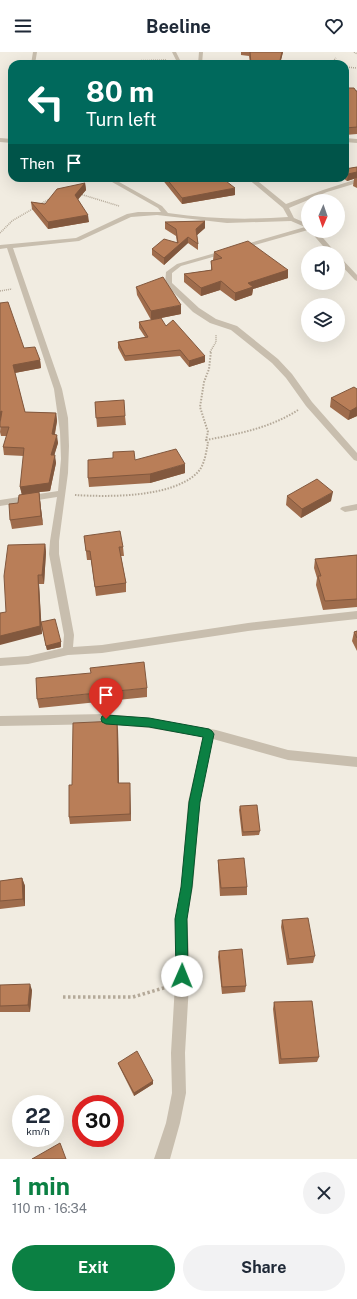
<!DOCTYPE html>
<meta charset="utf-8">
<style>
body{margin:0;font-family:"Public Sans",sans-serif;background:#f2f2f3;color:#1f2937;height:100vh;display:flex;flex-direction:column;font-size:15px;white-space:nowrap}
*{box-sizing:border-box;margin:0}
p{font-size:13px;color:#747a83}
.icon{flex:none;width:22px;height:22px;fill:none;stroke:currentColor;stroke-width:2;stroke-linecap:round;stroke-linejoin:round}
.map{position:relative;height:1107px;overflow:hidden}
.details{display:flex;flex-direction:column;background:#fff;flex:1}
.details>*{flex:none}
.banner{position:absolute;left:8px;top:8px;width:341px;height:122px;border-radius:12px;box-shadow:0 4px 16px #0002;background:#00695c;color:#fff;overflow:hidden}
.needle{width:26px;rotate:182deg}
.fabs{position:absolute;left:301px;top:142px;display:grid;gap:8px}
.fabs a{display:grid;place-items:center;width:44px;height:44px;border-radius:50%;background:#fff;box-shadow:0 4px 16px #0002;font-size:20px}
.speed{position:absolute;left:12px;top:1043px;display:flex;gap:8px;font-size:20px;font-weight:700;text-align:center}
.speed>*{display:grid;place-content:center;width:52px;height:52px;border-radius:50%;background:#fff;box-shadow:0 4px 16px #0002;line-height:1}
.speed small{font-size:10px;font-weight:400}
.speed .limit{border:6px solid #d22;background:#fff;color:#111}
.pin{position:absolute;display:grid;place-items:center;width:34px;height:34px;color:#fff;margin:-41px -17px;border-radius:50% 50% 50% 0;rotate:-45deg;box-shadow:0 0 4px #0007}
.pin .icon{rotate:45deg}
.me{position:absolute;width:44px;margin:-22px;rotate:1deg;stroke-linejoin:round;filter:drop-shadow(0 0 3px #0008)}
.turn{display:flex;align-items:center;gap:14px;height:84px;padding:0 12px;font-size:18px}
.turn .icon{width:52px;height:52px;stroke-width:2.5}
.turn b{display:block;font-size:28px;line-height:34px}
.then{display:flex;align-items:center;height:38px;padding:0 12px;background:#0003;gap:8px;font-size:15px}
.round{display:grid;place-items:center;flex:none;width:42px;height:42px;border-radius:21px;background:#f2f2f3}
.headline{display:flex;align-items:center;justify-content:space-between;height:68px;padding:0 12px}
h1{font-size:24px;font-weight:700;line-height:30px;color:#0b8043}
.primary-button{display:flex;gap:8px;margin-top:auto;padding:8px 12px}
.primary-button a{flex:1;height:46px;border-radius:24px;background:#0b8043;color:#fff;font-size:16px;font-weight:700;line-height:46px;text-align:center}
.primary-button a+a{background:#f2f2f3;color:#1f2937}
header{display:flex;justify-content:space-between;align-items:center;height:52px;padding:0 12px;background:#fff;font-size:18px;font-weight:700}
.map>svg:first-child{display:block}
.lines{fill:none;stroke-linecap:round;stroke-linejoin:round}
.path-far2{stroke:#b4a999;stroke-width:1.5;stroke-dasharray:1 1;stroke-linecap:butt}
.path-far1{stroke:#b4a999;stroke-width:2;stroke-dasharray:1.5 1.5;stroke-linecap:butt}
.path{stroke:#b4a999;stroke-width:3.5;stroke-dasharray:2.5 2.5;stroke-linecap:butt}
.minor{fill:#c8beae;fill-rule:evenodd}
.wall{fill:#9f6c4c}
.shaded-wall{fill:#82583e}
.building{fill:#b97e58;stroke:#82583e}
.route{fill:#0b8043;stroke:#07532c}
</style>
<header><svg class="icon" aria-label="menu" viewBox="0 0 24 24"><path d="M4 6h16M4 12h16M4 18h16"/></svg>Beeline<svg class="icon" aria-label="heart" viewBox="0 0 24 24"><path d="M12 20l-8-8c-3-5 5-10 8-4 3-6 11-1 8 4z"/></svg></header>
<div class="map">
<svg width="357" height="1107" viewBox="0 0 357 1107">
<rect width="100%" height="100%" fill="#f1ece1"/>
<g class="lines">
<path class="path-far2" d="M354,0L357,2
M45,11L166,8
M330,12L336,6
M345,15L357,16
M80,142L119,154
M40,152L52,146
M0,181L12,169L34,156
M0,239L12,237
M210,300L216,290V283"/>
<path class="path-far1" d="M206,388C238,382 270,376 298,358
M75,443C109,445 173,446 198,420C205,412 206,400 208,391L206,388L208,380L200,355L204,330L209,317L211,299"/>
<path class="path" d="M63,945H133L167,935"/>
<path class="minor" d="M33,0H37L35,12H31Z
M172,0H176L182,12H178Z
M199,0H203L202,12H198Z
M0,86L12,87V91L0,90Z
M345,86L357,87V91L345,90Z
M105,126H112L162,154L168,161C209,167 247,168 288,165L283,156L247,126H254L286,152L323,138L357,127V131L327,140L289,156L294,166L308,172V178L181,214L172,221V231L199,256L216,267L237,274L278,307L292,322L312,350L357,401V409L354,408L306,354L286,326L272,311L231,278L210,271L193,260L165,232L166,220L177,212L305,175L291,169L227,171L157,163L131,165L79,189L13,196L62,337L68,366L69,394L68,421L59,489V502L74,583L73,595L102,593L248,571L357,559V567L248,579L102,601L68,603L28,612L0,614V606L28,604L63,596L64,583L49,502L50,489L57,445L0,454V448L58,439L61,407L60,380L54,337L7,196L0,197V193L76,186L127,162L138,160H161L158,156Z
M310,179H317L336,201H329Z
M338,204L340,205L357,223V229L355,228L338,210Z
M357,452V458L345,460L340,457L342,455Z
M106,662L149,666L216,678L288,698L357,705V715L288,708L213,687L200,750L193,835L187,867L190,915L185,1001L186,1041L180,1071L170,1107H154L166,1071L172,1041L171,1001L176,915L175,867L181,835L188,750L203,685L149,676L106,672L0,674V664Z"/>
</g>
<path class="wall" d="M241,0H283L280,12H250L249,4L241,3Z
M345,36L357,39V82L345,83Z
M357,115V136L353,134L354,127L356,126L347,129L343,126H345V117Z
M161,126H222L235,143L182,152Z
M85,131L86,138L78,147L89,170L48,177L32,157L31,150L45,152Z
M205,169V176L197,183L198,192V198L188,191L164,213L152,203V197L177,191L176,184L165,177V170Z
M214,200L288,218V226L253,237L252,243L235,249L220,238L201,244L184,230V222L211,218V209L214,208H213Z
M136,235L181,262L151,268L137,243Z
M0,251L24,296L40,308L41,316L15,321L25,360L56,361L57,369L55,382L58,391L54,403L56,411L50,439L39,440L43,473L12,477L10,468L22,443L20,435L24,404L4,403L3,395L7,384H1L0,380L1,368H0Z
M139,270L166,274L205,304V310L189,315L180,304L125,309L118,296V290L145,285L139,276Z
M357,337V364L348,368L330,355L331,346Z
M95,350L125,364L126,373L97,375Z
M135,408L185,421L150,431L89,435L88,426Z
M287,444L331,449L301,466L286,453Z
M84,484L123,495L124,504H121L126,531V540L96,544L91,508H87Z
M45,492L46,500L44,532H39L41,570L61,590V595L47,598L41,572L42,582L6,560Z
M357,503V555L323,558L316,533L317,526L314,516L315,507Z
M357,579V599L352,589L354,580Z
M147,636V645L39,656L37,647Z
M118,677L119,731H130L131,769L70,772L69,765L72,733Z
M240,754L260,779L259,783L242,784L239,758Z
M218,808L247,835V843L220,844L218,815Z
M22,826L25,834V854L0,857V829Z
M282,868L315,904L313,911L287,913L281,875Z
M219,899L246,934L245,940L222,942L218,905Z
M0,933L32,938L30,960H0Z
M274,950L319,1005L317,1010L279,1012L273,957Z
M118,1011L153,1029V1032L134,1044L119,1014Z"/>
<path class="shaded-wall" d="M282,0H283L280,12H279Z
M357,120V126L347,129L348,122Z
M85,131L86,138L76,150L75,143Z
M235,136V143L182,152V146Z
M88,163L89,170L48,177V170Z
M205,169V176L196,184V177Z
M188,185V191L164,213V206Z
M288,218V226L253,237L252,243L235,249V241L248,231Z
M221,229L220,238L201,244V236Z
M181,253V262L151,268V259Z
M205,304V310L189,315V309Z
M40,308L41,316L14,321L13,313Z
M357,355V364L348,368L350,359Z
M2,359L4,367L0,368V360Z
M56,361L57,369L53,390L52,382Z
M57,383L58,391L52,411L51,403Z
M55,403L56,411L50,439L39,440L43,473L41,464L22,443L20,435Z
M185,412V421L150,431V422Z
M333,440L331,449L301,466L302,457Z
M45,492L46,500L44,532L42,523Z
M38,523L39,532L42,582L0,593V584Z
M61,590V595L47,598L46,594Z
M117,669L118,677L119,739L118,731Z
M130,731V739L131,769L130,762Z
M22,826L25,834V854L23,847Z
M30,932L32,938L30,960L28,953Z
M153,1029V1032L134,1044V1041Z"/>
<path class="building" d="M250,0H282L279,12H251Z
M306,9L313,10L315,12H292Z
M345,36H354L356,39H357V75L345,76Z
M357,115V120L348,122L345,120V117Z
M166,126H222L235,136L182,146Z
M85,131L75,143L88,163L48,170L31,150L45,152L57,137Z
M205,169L196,177L198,192L188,185L164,206L152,197L164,187L178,191L176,177L165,170Z
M248,189L288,218L248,231L253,235L235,241L221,229L201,236L184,222L212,218L211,209L222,206L214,200Z
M163,225L181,253L151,259L136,235Z
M8,250L24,296L35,295L40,308L13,313L25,360L56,361L52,382L57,383L51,403H55L49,431L20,435L24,396L3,395L9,375H0V371L2,359L0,360V251Z
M161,266L166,274L173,268L205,304L189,309L180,298L125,304L118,290L148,285L139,270Z
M354,335L357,337V355L350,359L331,346Z
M124,348L125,364L96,366L95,350Z
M176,397L185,412L150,422L88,426V408L113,406V400L134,399L135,408Z
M317,427L333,440L302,457L287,444Z
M39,440L41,464L10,468L9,452L18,451L19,443Z
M120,479L123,495H119L126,531L95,535L90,499H86L84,484Z
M45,492L42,523H38L40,574L0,584V561L6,560L4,524L8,493Z
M357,503V547L325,549L318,524H321L315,507Z
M55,567L61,590L46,594L41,570Z
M357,579V586L354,580Z
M144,610L147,636L37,647L36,626L91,621L90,616Z
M117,669L118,731H130V762L69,765V733H72L73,671Z
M257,753L260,779L243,780L240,754Z
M244,806L247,835L221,836L218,808Z
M22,826L23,847L0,849V829Z
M308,866L315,904L289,907L282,868Z
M242,897L246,934L222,935L219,899Z
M30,932L28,953L0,954V933Z
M312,949L319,1005L281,1007L274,950Z
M137,999L153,1029L134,1041L118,1011Z
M60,1091L66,1107H32Z"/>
<path class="route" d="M106,663L149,666L209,677L212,679L214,682L200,750L192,835L187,867L188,924L186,929L182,930L178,929L176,924L175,867L181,835L189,750L203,685L149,675L106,672L102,670L101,667L102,664Z"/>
</svg>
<div class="fabs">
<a><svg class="needle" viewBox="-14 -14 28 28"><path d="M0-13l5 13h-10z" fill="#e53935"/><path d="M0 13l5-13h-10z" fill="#747a83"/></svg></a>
<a><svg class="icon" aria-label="sound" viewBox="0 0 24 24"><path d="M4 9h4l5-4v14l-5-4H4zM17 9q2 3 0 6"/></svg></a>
<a><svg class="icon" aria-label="layers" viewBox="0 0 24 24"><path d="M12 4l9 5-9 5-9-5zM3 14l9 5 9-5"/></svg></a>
</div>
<div class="speed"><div>22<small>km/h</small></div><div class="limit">30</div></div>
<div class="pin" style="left:106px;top:667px;background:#d93025"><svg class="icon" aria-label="arrive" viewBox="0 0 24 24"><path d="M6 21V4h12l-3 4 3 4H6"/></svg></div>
<svg class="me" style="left:182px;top:924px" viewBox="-20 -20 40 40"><circle r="19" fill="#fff"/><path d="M0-13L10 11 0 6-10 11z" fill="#0b8043"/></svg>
<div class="banner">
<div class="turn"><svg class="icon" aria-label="left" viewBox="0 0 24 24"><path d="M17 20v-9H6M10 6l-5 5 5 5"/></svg><div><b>80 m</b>Turn left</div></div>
<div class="then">Then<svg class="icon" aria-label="arrive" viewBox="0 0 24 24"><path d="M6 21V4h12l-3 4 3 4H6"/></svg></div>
</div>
</div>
<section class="details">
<div class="headline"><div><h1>1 min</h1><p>110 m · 16:34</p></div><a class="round"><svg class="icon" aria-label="close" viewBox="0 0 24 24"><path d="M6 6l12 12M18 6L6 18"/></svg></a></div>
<div class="primary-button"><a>Exit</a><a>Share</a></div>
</section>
